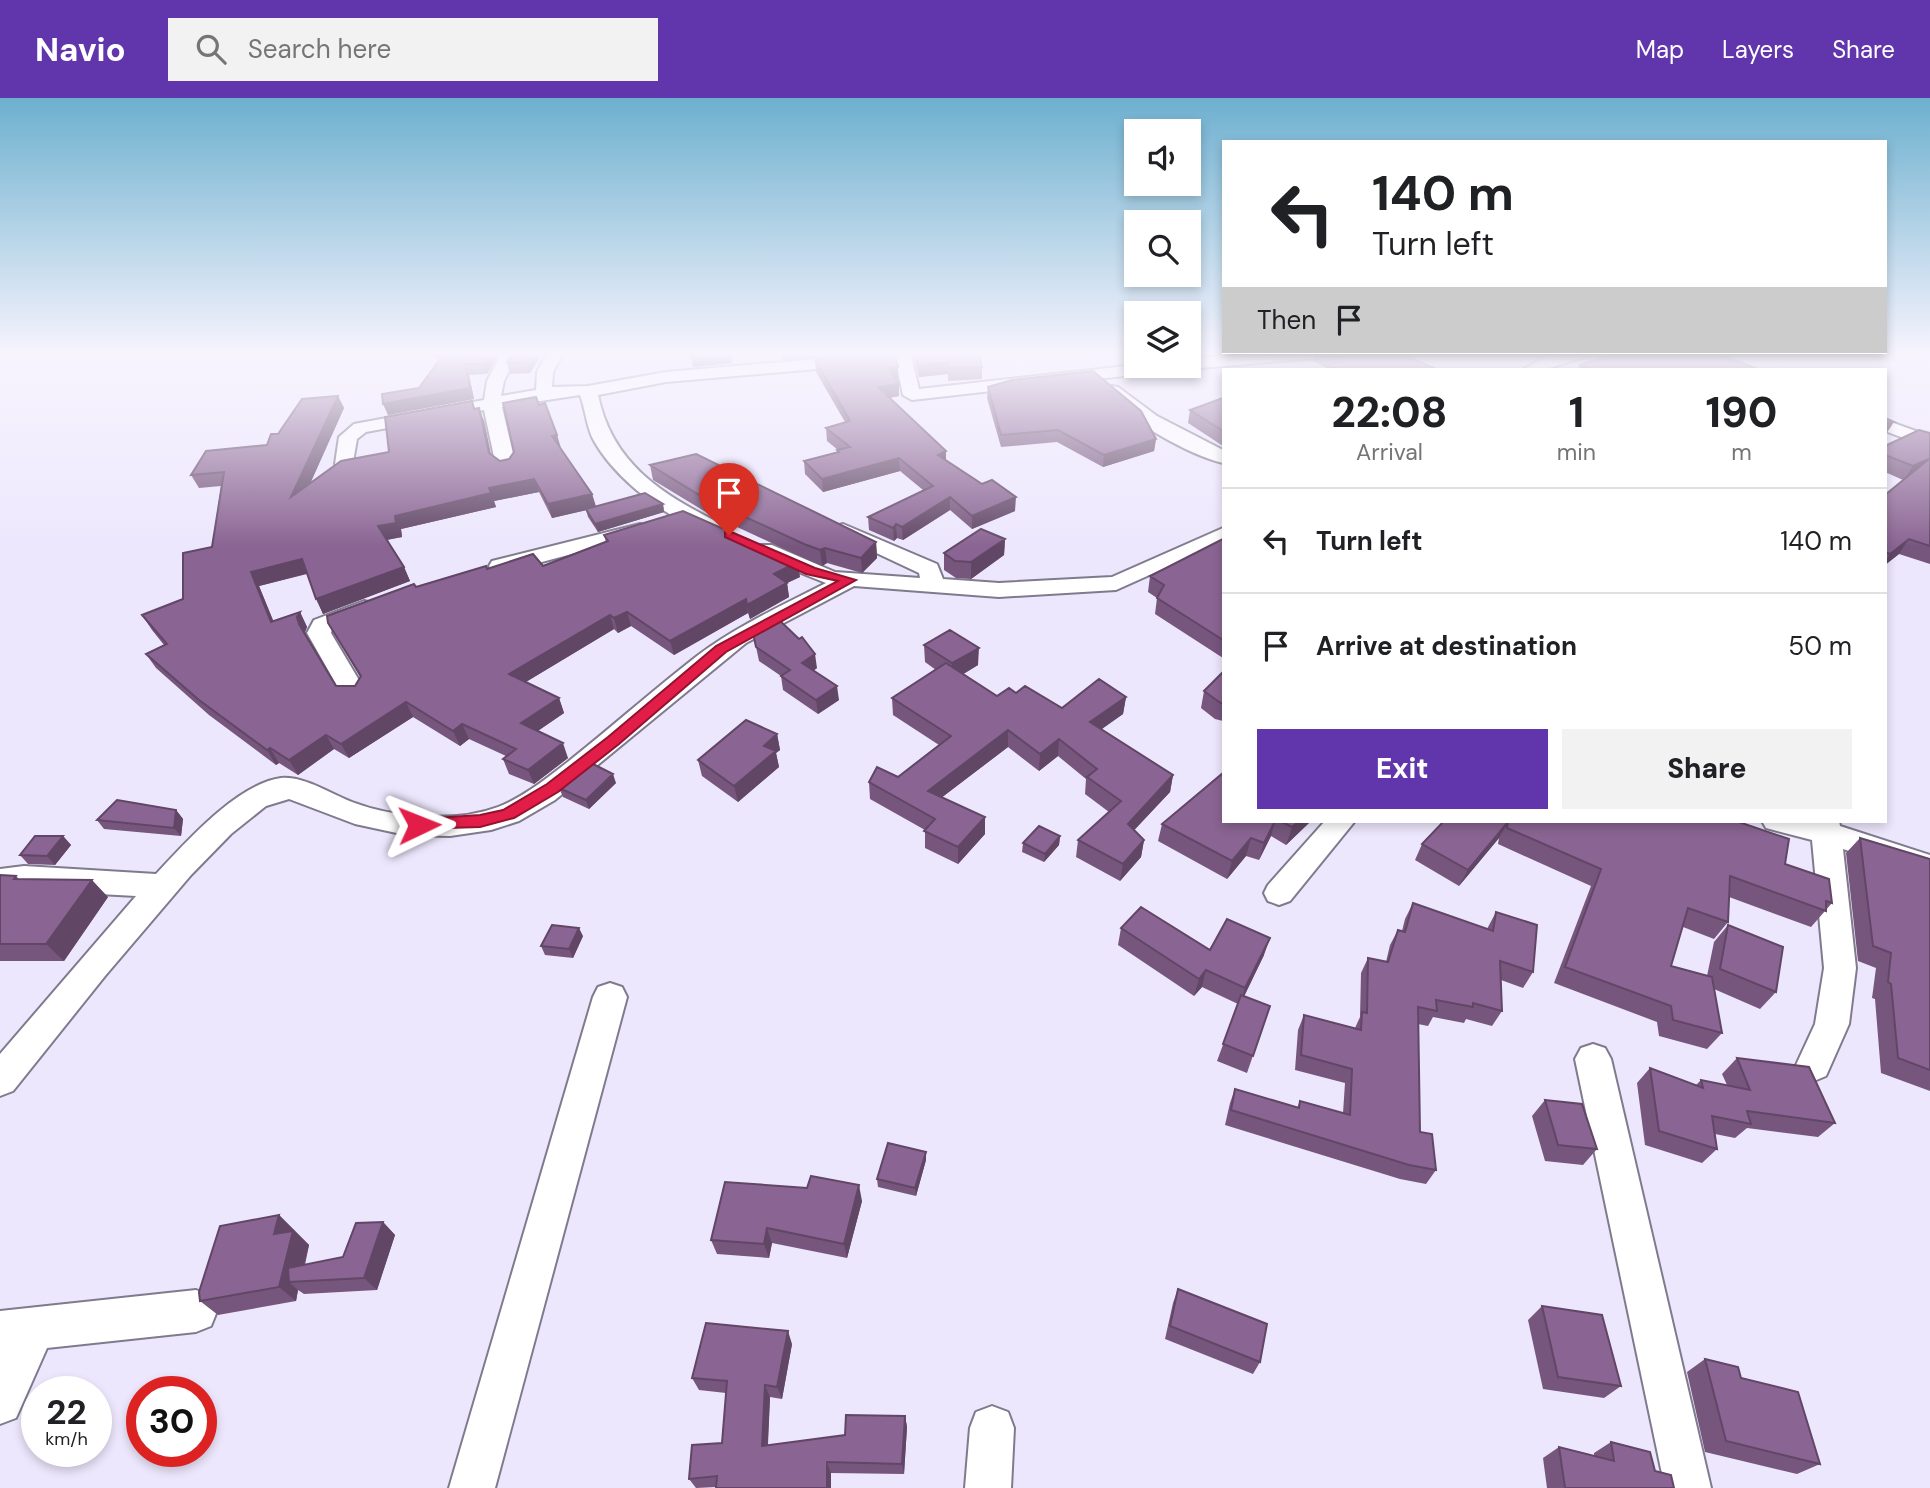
<!DOCTYPE html>
<style>
body{margin:0;font-family:"DM Sans",sans-serif;background:#f2f2f2;color:#202124;height:100vh;display:flex;flex-direction:column;font-size:26px;white-space:nowrap}
*{box-sizing:border-box;margin:0}
p{font-size:23px;color:#757577}
.icon{flex:none;width:38px;height:38px;fill:none;stroke:currentColor;stroke-width:2;stroke-linecap:round;stroke-linejoin:round}
.map{position:relative;flex:1;overflow:hidden}
.details{position:absolute;left:1222px;top:270px;width:665px;height:455px;display:flex;flex-direction:column;background:#fff;border-radius:0px;box-shadow:0 4px 10px #0003}
.details>*{flex:none}
.banner{position:absolute;left:1222px;top:42px;width:665px;height:214px;border-radius:0px;box-shadow:0 4px 10px #0003;background:#fff;color:#202124;overflow:hidden}
.controls{position:absolute;left:1124px;top:21px;display:grid;gap:14px}
.controls a{display:grid;place-items:center;width:77px;height:77px;border-radius:0px;background:#fff;box-shadow:0 4px 10px #0003;font-size:35px}
.speed{position:absolute;left:21px;top:1278px;display:flex;gap:14px;font-size:35px;font-weight:700;text-align:center}
.speed>*{display:grid;place-content:center;width:91px;height:91px;border-radius:50%;background:#fff;box-shadow:0 4px 10px #0003;line-height:1}
.speed small{font-size:18px;font-weight:400}
.speed .limit{border:10px solid #d22;background:#fff;color:#111}
.pin{position:absolute;display:grid;place-items:center;width:60px;height:60px;color:#fff;margin:-72px -30px;border-radius:50% 50% 50% 0;rotate:-45deg;box-shadow:0 0 7px #0007}
.pin .icon{rotate:45deg}
.me{position:absolute;width:77px;margin:-38px;rotate:88deg;stroke-linejoin:round;filter:drop-shadow(0 0 5px #0008)}
.turn{display:flex;align-items:center;gap:24px;height:147px;padding:0 35px;font-size:32px}
.turn .icon{width:91px;height:91px;stroke-width:2.5}
.turn b{display:block;font-size:49px;line-height:60px}
.then{display:flex;align-items:center;height:66px;padding:0 35px;background:#0003;gap:14px;font-size:26px}
.eta{display:flex;justify-content:space-evenly;align-items:center;height:119px;text-align:center}
.eta b{font-size:42px;font-weight:800;line-height:49px}
.primary-button{display:flex;gap:14px;margin-top:auto;padding:14px 35px}
.primary-button a{flex:1;height:80px;border-radius:0px;background:#6135ac;color:#fff;font-size:28px;font-weight:800;line-height:80px;text-align:center}
.primary-button a+a{background:#f2f2f2;color:#202124}
ul{padding:0;list-style:none}
li{display:flex;align-items:center;gap:21px;height:105px;padding:0 35px;border-top:2px solid #e0e0e0}
li div{flex:1}
li b{display:block;font-size:26px}
li em{font-style:normal}
header{display:flex;align-items:center;gap:42px;box-sizing:border-box;height:98px;padding:0 35px;background:#6135ac;color:#fff}
header strong{font-size:33px}
nav{display:flex;gap:38px;margin-inline-start:auto;font-size:24px}
.search{width:490px;height:63px;background:#f2f2f2;display:flex;align-items:center;gap:18px;box-sizing:border-box;padding:0 24px;border-radius:0px;color:#757577;font-size:26px}
.map>svg:first-child{display:block}
.lines{fill:none;stroke-linecap:round;stroke-linejoin:round}
.minor-casing{stroke:#807a8d;stroke-width:4}
.minor{fill:#fff;fill-rule:evenodd}
.wall{fill:#77567e}
.shaded-wall{fill:#614666}
.building{fill:#8a6492;stroke:#614666;stroke-width:2}
.route{fill:#e11d48;stroke:#92132f;stroke-width:2}
</style>
<header>
<strong>Navio</strong>
<div class="search"><svg class="icon" aria-label="search" viewBox="0 0 24 24"><circle cx="10" cy="10" r="6"/><path d="M15 15l6 6"/></svg>Search here</div>
<nav><a>Map</a><a>Layers</a><a>Share</a></nav>
</header>
<div class="map">
<svg width="1930" height="1390" viewBox="0 0 1930 1390">
<rect width="100%" height="100%" fill="#ede7fd"/>
<g class="lines">
<defs>
<path id="minor" d="M502,254H518L504,283L501,298L536,292L537,274L548,254H564L553,274L552,289L588,288L666,274L828,260L836,265L828,270L666,284L598,297C612,366 662,396 721,426L725,430L721,434L714,436C671,425 612,379 592,339C586,325 585,310 580,297L502,309L516,368L513,372L506,374L496,368L484,312L366,334L357,341L352,370L345,372L335,366L339,339L354,326L484,302L487,283Z
M894,254H910L919,291L1136,267L1176,268L1168,273L912,302L903,297Z
M1267,254H1338L1330,259L1188,271L1181,268H1188V261Z
M1565,254H1593L1591,257L1546,271H1524L1545,259Z
M1112,288L1118,289L1157,318L1223,352V365C1189,357 1125,321 1103,293Z
M1885,322L1930,338V350L1885,333Z
M640,426L647,428L651,432L647,436L500,475L492,473L489,468L492,463Z
M843,426L937,466L943,481L999,485L1112,479L1223,430V444L1116,492L999,499L854,488L746,545L555,702L519,723L491,732L450,738L406,737L355,726L289,701L266,708L231,736L191,777L105,878L13,993L0,998V956L136,798L24,792L0,795V771L24,768L156,776C186,744 237,686 281,680C304,678 331,696 352,704C394,720 455,725 498,709C524,699 547,680 569,663C612,629 653,592 697,558C737,528 781,508 826,485L756,457L753,452L756,447H772L835,474L920,480L919,475L836,436L832,432L836,428Z
M364,503L372,505L376,510L372,515L332,531L331,535L366,594L362,600L353,602L344,600L307,535L314,522Z
M1325,723H1355L1290,803L1279,807L1268,803L1264,795L1268,787Z
M1762,723H1839L1840,728L1930,757V779L1843,751L1856,870L1849,926L1826,978L1814,983L1802,978L1796,967L1815,926L1824,870L1812,742L1766,730Z
M610,885L622,889L627,899L495,1390H449L593,899L598,889Z
M1593,946L1605,950L1611,961L1711,1390H1665L1575,961L1581,950Z
M196,1192L211,1198L217,1213L211,1228L196,1234L47,1250L16,1320L0,1326V1213Z
M992,1308L1008,1314L1014,1330L1011,1390H965L970,1330L976,1314Z"/>
</defs>
<use href="#minor" class="minor-casing"/>
<use href="#minor" class="minor"/>
</g>
<path class="wall" d="M430,254H500L487,276L469,277L474,301L388,317L419,290L441,260L432,259Z
M512,254H543L530,275L510,276L507,265Z
M651,254H733L732,265L693,269L691,257L652,256Z
M781,254H894L898,269V281L896,282L899,286V298L890,300L946,362L1015,413L972,431L950,412L903,442L897,440L894,443L869,432L868,419L923,392L900,373L823,394L805,376L804,363L837,355V352H838L827,343L826,330L845,324L816,274L815,262L828,260L830,259L783,262Z
M912,254H979L982,269V281L948,283V276L919,279Z
M1315,254H1398L1436,271H1327V270L1313,263Z
M1580,267L1757,271H1579Z
M988,289L1156,341L1154,353L1103,369L1057,344L1001,349L987,300Z
M338,298L344,310L310,385L389,354L472,303L475,310L484,323L491,356L500,363L509,361L514,354L539,307L557,337L560,350L592,396L596,408L663,406L664,414L598,434L588,419L586,412L552,420L539,394L494,403L496,409L401,431L402,439L387,442L404,469L410,483L323,516L307,476L259,488L273,523L300,514L307,529L305,534L306,539L336,588H355L360,579L328,525L416,489L487,471L543,468L606,444L604,437L800,479L787,485L789,499L750,521L748,515L674,557L631,528L618,535L614,531L526,584L559,600L564,615L538,633L568,660L534,686L509,676L503,661L506,658L469,641L460,648L413,619L349,660L334,651L298,677L279,665L276,667L209,617L156,570L146,556L164,547L152,532L142,517L183,501L212,449L221,388L199,390L191,377L267,347L278,336Z
M1223,300V348L1188,325L1190,312Z
M1930,335V466L1899,456L1885,467V397L1903,382L1885,374V348Z
M650,367L876,444L877,460L862,475L827,465L822,468L806,461L709,416L653,382Z
M1005,441L1004,457L971,481L956,480L944,472V455Z
M1223,441V560L1155,516L1157,500L1148,494L1150,478Z
M752,530L817,570L813,573L839,602L818,616L783,592L781,578L759,563Z
M924,547L978,567L963,576L997,598L1016,595L1062,610L1126,599L1123,616L1101,631L1173,677L1170,694L1134,732L1144,742L1141,759L1120,783L1076,759L1078,742L1109,714L1085,696L1086,681L1058,658L1039,673L1008,649L942,699L985,719V736L958,766L925,750V732L870,701L869,684L898,679L939,647L893,617L892,600L936,572L925,564Z
M1223,574V623L1215,621L1201,610L1204,593Z
M777,636L780,652L776,655L779,669L738,704L702,678L698,662Z
M616,685L589,711L563,699L559,690Z
M176,712L183,721L181,738L104,731L97,722Z
M1223,723H1311L1286,747L1271,738L1259,762L1246,758L1227,781L1158,743L1162,726Z
M1444,723H1736L1832,805L1811,829L1729,799L1728,824L1714,841L1683,829L1671,868L1707,878L1714,844L1728,827L1776,894L1760,911L1714,891L1722,935L1707,951L1659,938L1657,924L1554,885L1591,788L1498,746L1499,740L1459,788L1415,762L1422,746Z
M63,738L71,747L55,767L28,766L20,757Z
M1060,738L1059,747L1044,764L1022,754L1023,745Z
M1860,740L1930,761V993L1881,975L1875,901L1872,900L1876,870L1858,863L1846,755Z
M0,777L16,778L19,781L108,799L64,863H0Z
M1413,805L1487,831L1496,814L1533,874L1523,890L1501,882L1502,913L1492,928L1466,921L1464,925L1433,919L1428,928L1418,926L1420,1034L1436,1072L1426,1086L1400,1081L1225,1027L1230,1005L1235,991L1297,1010L1300,1003L1343,1015L1345,985L1295,972L1298,932L1304,917L1355,930L1360,919L1361,875L1368,860L1386,864L1390,847L1398,832L1402,833L1405,821Z
M1121,830L1210,852L1264,857L1244,898L1270,908L1247,975L1217,963L1238,906L1202,889L1194,898L1118,847Z
M583,838L573,860L545,857L541,848Z
M1737,960L1835,1025L1818,1039L1747,1030L1735,1040L1715,1036L1717,1051L1702,1065L1645,1047L1637,985L1650,970L1696,987L1701,982L1727,987L1722,976Z
M1545,1002L1597,1051L1583,1067L1545,1063L1532,1018Z
M926,1062L916,1098L878,1089L877,1081Z
M862,1103L847,1160L772,1145L769,1160L717,1156L711,1142Z
M279,1117L309,1147L305,1167L343,1159L383,1124L395,1137L377,1192L304,1196L298,1192L296,1203L218,1217L200,1203Z
M1178,1191L1260,1264L1253,1276L1165,1241L1173,1205Z
M1542,1208L1621,1288L1604,1300L1543,1291L1528,1222Z
M792,1246L782,1301L770,1299L768,1347L845,1337L905,1318L907,1329L904,1376L831,1375L716,1389L696,1390L689,1381L722,1345L726,1295L699,1292L692,1280Z
M1705,1261L1741,1280L1820,1366L1797,1376L1705,1354L1687,1274Z
M1611,1344L1655,1373L1674,1390H1547L1543,1360L1559,1349L1594,1358V1355Z"/>
<path class="shaded-wall" d="M491,254H500L487,276L484,266Z
M533,254H543L530,275L527,264Z
M728,254H733L732,265L693,269L691,258Z
M948,264V276L919,279L918,267Z
M465,266L469,277L474,301L388,317L383,306L470,290Z
M898,269V281L889,282L888,270Z
M899,286V298L879,301L878,289Z
M338,298L344,310L298,413L291,399Z
M479,310L484,323L493,369L489,355Z
M1894,324L1886,336H1885V325Z
M557,337L561,350L552,338Z
M1156,341L1154,353L1103,369L1104,357Z
M946,353V366L938,357Z
M899,360L900,373L823,394L822,381Z
M1929,361L1904,382L1913,368Z
M534,381L539,394L494,403L496,409L401,431L402,439L385,442L378,428L395,418L489,390Z
M592,396L596,410L552,420L548,406Z
M950,399V412L903,442L902,429Z
M1016,399L1015,413L972,431V418Z
M663,406L664,414L598,434L595,426Z
M896,426L897,440L894,443L893,430Z
M1005,441L1004,457L971,481V464Z
M1909,441L1899,456L1885,467V464L1890,456Z
M876,444L877,460L862,475L861,460Z
M825,450L827,465L822,468L820,452Z
M302,461L309,475L259,488L280,539L271,524L251,474Z
M798,464L800,479L776,490L774,476Z
M404,469L410,483L323,516L316,501Z
M787,485L789,499L750,521L747,507Z
M746,501L748,515L674,557L670,543Z
M300,514L307,529L305,534L307,541L299,526L297,519Z
M627,514L631,528L618,535L614,520Z
M610,517L614,531L514,591L509,576Z
M979,550L978,567L952,583V565Z
M815,556L817,570L804,579L802,565Z
M837,588L839,602L818,616L816,602Z
M1126,599L1123,616L1088,641L1090,624Z
M559,600L564,615L527,640L521,625Z
M406,604L413,619L349,660L341,646Z
M462,626L469,641L460,648L453,633Z
M1008,632V649L928,710V693Z
M777,636L780,652L776,655L779,669L738,704L734,688L764,648Z
M326,637L334,651L298,677L289,662Z
M1059,641L1058,658L1039,673L1040,656Z
M563,645L568,660L534,686L528,672Z
M270,650L279,665L276,667L267,652Z
M613,676L616,685L589,711L586,702Z
M1173,677L1170,694L1125,742L1128,726Z
M176,712L183,721L181,738L174,730Z
M985,719V736L958,766V749Z
M1275,723L1271,738L1259,762L1264,745Z
M1299,723H1311L1286,747L1292,729Z
M1508,724L1499,740L1459,788L1468,772Z
M63,738L71,747L55,767L47,758Z
M1060,738L1059,747L1044,764L1045,756Z
M1251,740L1246,758L1227,781L1232,763Z
M1144,742L1141,759L1120,783L1123,766Z
M92,782L108,799L64,863L46,846Z
M579,830L583,838L573,860L569,851Z
M1270,840L1264,857L1240,907L1245,890Z
M1206,872L1202,889L1194,898L1199,881Z
M926,1054V1062L916,1098L915,1090Z
M859,1087L862,1103L847,1160L844,1146Z
M279,1117L309,1147L300,1183L289,1184L298,1192L296,1203L279,1189L274,1136Z
M383,1124L395,1137L377,1192L364,1180Z
M767,1130L772,1145L769,1160L764,1146Z
M788,1233L792,1246L782,1301L777,1289Z
M765,1287L770,1299L767,1359L762,1348Z
M905,1318L907,1329L904,1376L902,1366Z
M827,1364L831,1375V1390H827Z"/>
<path class="building" d="M445,254H491L484,266H465L470,290L383,306L382,296L419,290Z
M512,254H533L527,264L507,265Z
M692,254H728L691,258Z
M835,254H894L898,269L888,270L899,286L878,289L946,353L938,357L982,386L992,382L1016,399L972,418L950,399L902,429L896,426L893,430L868,419L933,388L899,360L822,381L804,363L839,354L837,352L850,349L826,330L850,323L815,262L828,260Z
M915,254H979L982,269L948,270V264L918,267Z
M1323,254H1398L1436,271H1337L1328,267L1341,263Z
M1618,254H1715L1757,271H1587H1589L1580,267Z
M1093,273L1141,313L1156,341L1104,357L1058,332L1001,337L988,289L1012,282Z
M338,298L291,399L341,363L389,354L385,319L472,303L474,311L479,310L489,355L500,363L509,361L514,354L503,305L536,299L539,307L545,305L557,337L552,338L592,396L548,406L534,381L489,390L491,395L395,418L396,425L378,428L404,469L316,501L302,461L251,474L271,524L300,514L297,519L299,526L336,588H355L361,578L328,525L327,518L414,486L416,489L486,468L487,471L533,456L543,468L608,443L604,437L683,413L798,464L774,476L787,485L747,507L746,501L670,543L627,514L614,520L610,517L509,576L559,600L521,625L563,645L528,672L503,661L516,651L462,626L453,633L406,604L341,646L326,637L289,662L270,650L267,652L199,602L146,556L167,546L142,517L183,501V455L212,449L224,374L191,377L206,353L267,347L271,336H278L302,301Z
M1223,300V333L1190,312Z
M1885,320L1894,324L1885,325Z
M1919,332L1930,335V448L1909,441L1890,456L1885,454V397L1929,361L1913,368L1885,357V348Z
M696,356L876,444L861,460L825,450L820,452L804,446L706,401L650,367Z
M645,395L663,406L595,426L586,411Z
M981,431L1005,441L971,464L955,463L944,455Z
M1223,441V542L1157,500L1164,487L1150,478Z
M775,518L799,541L802,539L815,556L802,565L837,588L816,602L781,578L790,572L756,549L752,530Z
M950,532L979,550L952,565L924,547Z
M946,565L997,598L1009,590L1016,595L1025,588L1062,610L1099,581L1126,599L1090,624L1173,677L1128,726L1144,742L1123,766L1078,742L1121,703L1087,679L1097,671L1059,641L1040,656L1008,632L928,693L985,719L958,749L924,733L935,721L869,684L877,669L898,679L951,638L892,600Z
M1223,574V606L1219,604L1204,593Z
M746,622L777,636L764,648L776,653L734,688L698,662Z
M591,665L613,676L586,702L559,690Z
M1223,675V723H1275L1264,745L1251,740L1232,763L1162,726Z
M117,702L176,712L174,730L97,722Z
M1280,723H1299L1292,729Z
M1444,723H1736L1789,741L1785,766L1829,781L1832,805L1826,803V813L1730,778L1728,824L1688,810L1671,868L1712,879L1722,935L1673,922L1671,908L1565,869L1601,771L1507,730L1508,724L1468,772L1422,746Z
M1039,728L1060,738L1045,756L1023,745Z
M35,738H63L47,758L20,757Z
M1860,740L1930,761V972L1898,960L1891,886L1888,884L1891,855L1873,848Z
M0,777L16,778L14,781L92,782L46,846H0Z
M1413,805L1493,833L1496,814L1537,827L1533,874L1500,863L1502,913L1473,905V909L1436,902L1437,913L1418,909L1420,1034L1432,1036L1436,1072L1409,1067L1231,1012L1235,991L1299,1010L1300,1003L1350,1017L1352,971L1301,957L1304,917L1361,932L1362,914L1367,915L1368,860L1388,864L1398,832L1405,834Z
M1141,809L1210,852L1227,821L1270,840L1245,890L1206,872L1199,881L1121,830Z
M552,827L579,830L569,851L541,848Z
M1728,827L1783,849L1776,894L1720,871Z
M1241,897L1270,908L1253,958L1223,946Z
M1737,960L1809,969L1835,1025L1747,1013L1751,1026L1712,1018L1717,1051L1659,1033L1650,970L1703,990L1701,982L1750,992Z
M1545,1002L1582,1006L1597,1051L1558,1047Z
M888,1045L926,1054L915,1090L877,1081Z
M811,1078L859,1087L844,1146L767,1130L764,1146L711,1142L725,1084L807,1090Z
M279,1117L274,1136L293,1133L279,1189L200,1203L199,1194L220,1128Z
M383,1124L364,1180L289,1184L288,1170L343,1159L356,1125Z
M1178,1191L1267,1226L1260,1264L1170,1228Z
M1542,1208L1602,1217L1621,1288L1558,1279Z
M706,1225L788,1233L777,1289L765,1287L762,1348L845,1337L846,1317L905,1318L902,1366L827,1364V1390H716L717,1378L689,1381L692,1347L722,1345L727,1283L692,1280Z
M1705,1261L1738,1269L1741,1280L1798,1294L1820,1366L1726,1343Z
M1611,1344L1650,1354L1655,1373L1671,1377L1674,1390H1565L1559,1349L1614,1363Z"/>
<linearGradient id="sky" x2="0" y2="1"><stop stop-color="#6db0cf"/><stop offset="0.57" stop-color="#f7f4fe"/><stop offset="1" stop-color="#f7f4fe" stop-opacity="0"/></linearGradient>
<rect width="1930" height="449" fill="url(#sky)"/>
<path class="route" d="M729,433L815,470L856,482L726,554L619,646L558,694L514,720L480,729L413,731L411,727L413,723L419,721L480,717L503,712L547,686L608,639L716,548L838,483L806,476L725,439V434Z"/>
</svg>
<div class="controls">
<a><svg class="icon" aria-label="sound" viewBox="0 0 24 24"><path d="M4 9h4l5-4v14l-5-4H4zM17 9q2 3 0 6"/></svg></a>
<a><svg class="icon" aria-label="search" viewBox="0 0 24 24"><circle cx="10" cy="10" r="6"/><path d="M15 15l6 6"/></svg></a>
<a><svg class="icon" aria-label="layers" viewBox="0 0 24 24"><path d="M12 4l9 5-9 5-9-5zM3 14l9 5 9-5"/></svg></a>
</div>
<div class="speed"><div>22<small>km/h</small></div><div class="limit">30</div></div>
<div class="pin" style="left:729px;top:437px;background:#d93025"><svg class="icon" aria-label="arrive" viewBox="0 0 24 24"><path d="M6 21V4h12l-3 4 3 4H6"/></svg></div>
<svg class="me" style="left:419px;top:727px" viewBox="-20 -20 40 40"><path d="M0-17L14 15 0 8-14 15z" fill="#e11d48" stroke="#fff" stroke-width="4"/></svg>
<div class="banner">
<div class="turn"><svg class="icon" aria-label="left" viewBox="0 0 24 24"><path d="M17 20v-9H6M10 6l-5 5 5 5"/></svg><div><b>140 m</b>Turn left</div></div>
<div class="then">Then<svg class="icon" aria-label="arrive" viewBox="0 0 24 24"><path d="M6 21V4h12l-3 4 3 4H6"/></svg></div>
</div>
<section class="details">
<div class="eta">
<div><b>22:08</b><p>Arrival</p></div>
<div><b>1</b><p>min</p></div>
<div><b>190</b><p>m</p></div>
</div>
<ul>
<li><svg class="icon" aria-label="left" viewBox="0 0 24 24"><path d="M17 20v-9H6M10 6l-5 5 5 5"/></svg><div><b>Turn left</b></div><em>140 m</em></li>
<li><svg class="icon" aria-label="arrive" viewBox="0 0 24 24"><path d="M6 21V4h12l-3 4 3 4H6"/></svg><div><b>Arrive at destination</b></div><em>50 m</em></li>
</ul>
<div class="primary-button"><a>Exit</a><a>Share</a></div>
</section>
</div>
